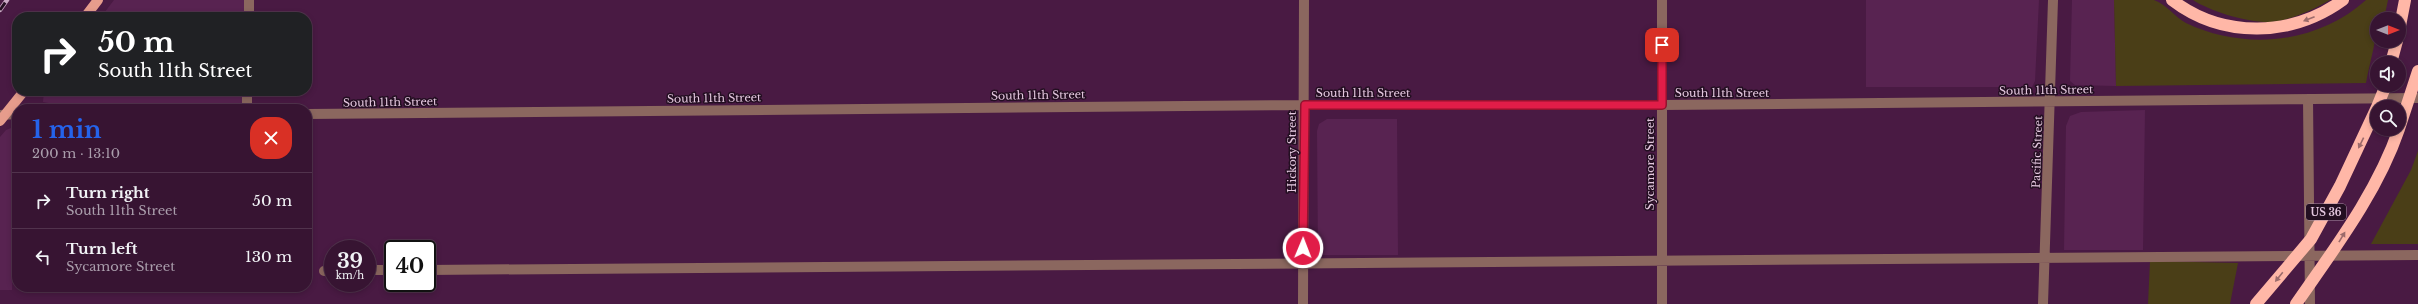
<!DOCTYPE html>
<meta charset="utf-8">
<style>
body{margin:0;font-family:"Libre Baskerville",serif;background:#42213e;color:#f1f3f6;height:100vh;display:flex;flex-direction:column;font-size:15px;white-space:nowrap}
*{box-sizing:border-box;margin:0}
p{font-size:13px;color:#aa9eac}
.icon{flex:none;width:22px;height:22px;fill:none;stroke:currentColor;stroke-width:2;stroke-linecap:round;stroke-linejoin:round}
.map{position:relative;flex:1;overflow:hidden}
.sheet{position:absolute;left:12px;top:104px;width:300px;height:188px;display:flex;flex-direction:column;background:#371432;border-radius:16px;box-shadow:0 2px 6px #0003,0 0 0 1px #51334d}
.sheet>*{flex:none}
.hud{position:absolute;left:12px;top:12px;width:300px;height:84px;border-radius:16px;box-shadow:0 2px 6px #0003,0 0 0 1px #51334d;background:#202124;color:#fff;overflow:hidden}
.needle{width:26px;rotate:90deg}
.buttons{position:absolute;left:2370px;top:12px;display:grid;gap:8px}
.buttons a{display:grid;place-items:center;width:36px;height:36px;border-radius:50%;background:#371432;box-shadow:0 2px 6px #0003,0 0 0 1px #51334d;font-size:20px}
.speed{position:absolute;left:324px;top:240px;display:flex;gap:8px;font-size:20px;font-weight:700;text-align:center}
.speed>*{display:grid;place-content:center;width:52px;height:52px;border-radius:50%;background:#371432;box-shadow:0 2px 6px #0003,0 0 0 1px #51334d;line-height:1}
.speed small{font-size:10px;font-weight:400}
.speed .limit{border:2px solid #111;border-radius:6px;background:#fff;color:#111}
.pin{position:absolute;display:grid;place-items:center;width:34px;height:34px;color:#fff;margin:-17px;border-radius:8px;box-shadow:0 2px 6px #0006}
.me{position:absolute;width:44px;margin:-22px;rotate:1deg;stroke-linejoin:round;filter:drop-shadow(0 0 3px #0008)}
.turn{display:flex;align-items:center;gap:14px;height:84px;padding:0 20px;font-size:18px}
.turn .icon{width:52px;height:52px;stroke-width:2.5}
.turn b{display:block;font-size:28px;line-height:34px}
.round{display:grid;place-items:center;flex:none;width:42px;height:42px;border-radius:16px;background:#42213e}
.headline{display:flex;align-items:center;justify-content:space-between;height:68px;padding:0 20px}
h1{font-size:24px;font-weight:800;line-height:30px;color:#2563eb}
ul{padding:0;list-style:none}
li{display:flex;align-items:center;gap:12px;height:56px;padding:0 20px;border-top:1px solid #51334d}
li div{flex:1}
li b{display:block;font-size:15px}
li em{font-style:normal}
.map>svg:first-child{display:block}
.built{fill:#582351}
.green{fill:#4a3e17}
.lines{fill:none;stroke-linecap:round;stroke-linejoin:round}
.minor{stroke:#8b675f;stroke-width:10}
.major{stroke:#e69c8c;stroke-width:10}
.highway{stroke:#ffb7a7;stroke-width:12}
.rail-casing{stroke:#c9a9c4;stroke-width:4.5}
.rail{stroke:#230f21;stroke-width:3;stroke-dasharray:9;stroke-linecap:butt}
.highway-bridge{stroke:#ffb7a7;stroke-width:12}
.oneway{fill:#9c6b6b}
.route-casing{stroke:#92132f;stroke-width:10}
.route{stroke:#e11d48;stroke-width:7}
.labels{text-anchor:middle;stroke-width:3;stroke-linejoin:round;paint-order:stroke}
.shield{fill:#230f21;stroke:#aa90a6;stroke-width:1}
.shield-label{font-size:10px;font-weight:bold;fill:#e4c7df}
.street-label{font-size:11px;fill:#e4c7df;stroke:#230f21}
</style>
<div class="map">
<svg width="2418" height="304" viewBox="0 0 2418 304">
<rect width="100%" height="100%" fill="#491a43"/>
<path class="built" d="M114,0H244V17H101Z
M1866,0H2039L2035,81L2032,87H1866Z
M2072,0H2114L2116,86L2075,85L2070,81Z
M44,91H243V104H54L43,102Z
M2145,110L2143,250H2064L2066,126L2070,116L2081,112Z
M1327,119H1397L1398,255H1318L1317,131L1319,124Z
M16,126L12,290H0V137L6,130Z"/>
<path class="green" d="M2114,0C2124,0 2146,0 2154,0C2166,4 2175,17 2186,23C2245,51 2317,44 2366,0H2388L2384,19H2377C2377,40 2370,61 2366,83L2116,86Z
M2193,0H2330C2314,9 2298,17 2279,21C2257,26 2211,12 2193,0Z
M2418,151V244H2371L2411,170Z
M2150,261L2238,263L2230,304H2148Z"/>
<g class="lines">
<path class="minor" d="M249,17V0
M2308,99L2310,304
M247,109V91
M307,114L1305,105H1662L2418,98
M0,115L17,114
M367,270H393
M427,270C1091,270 1754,255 2418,255
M324,271H333
M1303,304L1304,0
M1662,304V0
M2043,304L2053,0"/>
<path class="major" d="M85,17L98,0
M0,121L24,91"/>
<path class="highway" d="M2172,0C2223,39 2292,37 2343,0
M2399,31L2405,0
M2391,63L2397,41"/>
<defs>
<path id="rail" d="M0,10L7,0"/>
</defs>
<use href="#rail" class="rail-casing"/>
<use href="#rail" class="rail"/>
<path class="highway-bridge" d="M2377,107L2386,85
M2399,129L2418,71
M2256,304L2311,239L2340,186L2377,107
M2296,304C2334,249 2377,193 2399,129"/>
</g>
<defs><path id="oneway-solid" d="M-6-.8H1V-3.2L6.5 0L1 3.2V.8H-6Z"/></defs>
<g class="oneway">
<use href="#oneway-solid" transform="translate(2309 19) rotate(159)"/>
<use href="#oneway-solid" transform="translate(2361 143) rotate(116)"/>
<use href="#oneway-solid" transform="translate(2342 237) rotate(-59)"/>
<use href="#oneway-solid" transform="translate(2279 277) rotate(129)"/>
</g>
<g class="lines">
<defs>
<path id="route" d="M1303,248L1305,105H1662V45"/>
</defs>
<use href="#route" class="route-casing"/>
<use href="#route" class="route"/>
</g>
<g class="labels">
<rect class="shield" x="2306" y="204" width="40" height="16" rx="3"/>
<g class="shield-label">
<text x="2326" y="216">US 36</text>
</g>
<g class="street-label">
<text transform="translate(2046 90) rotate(-1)" y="4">South 11th Street</text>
<text x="1363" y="97">South 11th Street</text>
<text x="1722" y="97">South 11th Street</text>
<text transform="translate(1038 95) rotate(-1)" y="4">South 11th Street</text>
<text transform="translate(714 98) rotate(-1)" y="4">South 11th Street</text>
<text transform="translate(390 102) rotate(-1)" y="4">South 11th Street</text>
<text transform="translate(1292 152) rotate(-90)" y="4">Hickory Street</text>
<text transform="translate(2037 152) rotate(-88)" y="4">Pacific Street</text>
<text transform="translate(1650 164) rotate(-90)" y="4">Sycamore Street</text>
</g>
</g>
</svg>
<div class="buttons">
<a><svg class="needle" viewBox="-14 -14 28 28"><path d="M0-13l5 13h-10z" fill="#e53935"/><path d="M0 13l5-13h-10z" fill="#aa9eac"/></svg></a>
<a><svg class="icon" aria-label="sound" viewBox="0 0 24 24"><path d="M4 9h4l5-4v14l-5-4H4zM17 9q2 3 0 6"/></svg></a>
<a><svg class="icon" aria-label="search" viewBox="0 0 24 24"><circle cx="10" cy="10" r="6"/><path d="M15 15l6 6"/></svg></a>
</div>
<div class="speed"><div>39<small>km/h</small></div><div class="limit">40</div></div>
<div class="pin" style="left:1662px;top:45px;background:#d93025"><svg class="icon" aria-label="arrive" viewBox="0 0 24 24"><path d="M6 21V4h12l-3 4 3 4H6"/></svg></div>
<svg class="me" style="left:1303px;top:248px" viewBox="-20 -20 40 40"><circle r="17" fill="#e11d48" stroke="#fff" stroke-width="3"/><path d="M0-11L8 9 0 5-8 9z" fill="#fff"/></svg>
<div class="hud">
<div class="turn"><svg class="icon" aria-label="right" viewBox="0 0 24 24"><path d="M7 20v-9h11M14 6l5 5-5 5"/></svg><div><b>50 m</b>South 11th Street</div></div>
</div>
<section class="sheet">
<div class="headline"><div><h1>1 min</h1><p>200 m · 13:10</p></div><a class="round" style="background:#d93025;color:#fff"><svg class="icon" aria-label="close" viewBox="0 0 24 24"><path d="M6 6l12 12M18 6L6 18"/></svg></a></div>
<ul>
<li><svg class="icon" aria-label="right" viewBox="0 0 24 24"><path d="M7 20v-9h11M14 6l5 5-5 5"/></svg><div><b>Turn right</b><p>South 11th Street</p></div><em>50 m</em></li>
<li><svg class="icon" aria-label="left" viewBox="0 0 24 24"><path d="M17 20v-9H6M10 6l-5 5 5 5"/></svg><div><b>Turn left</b><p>Sycamore Street</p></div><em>130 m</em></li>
</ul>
</section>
</div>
